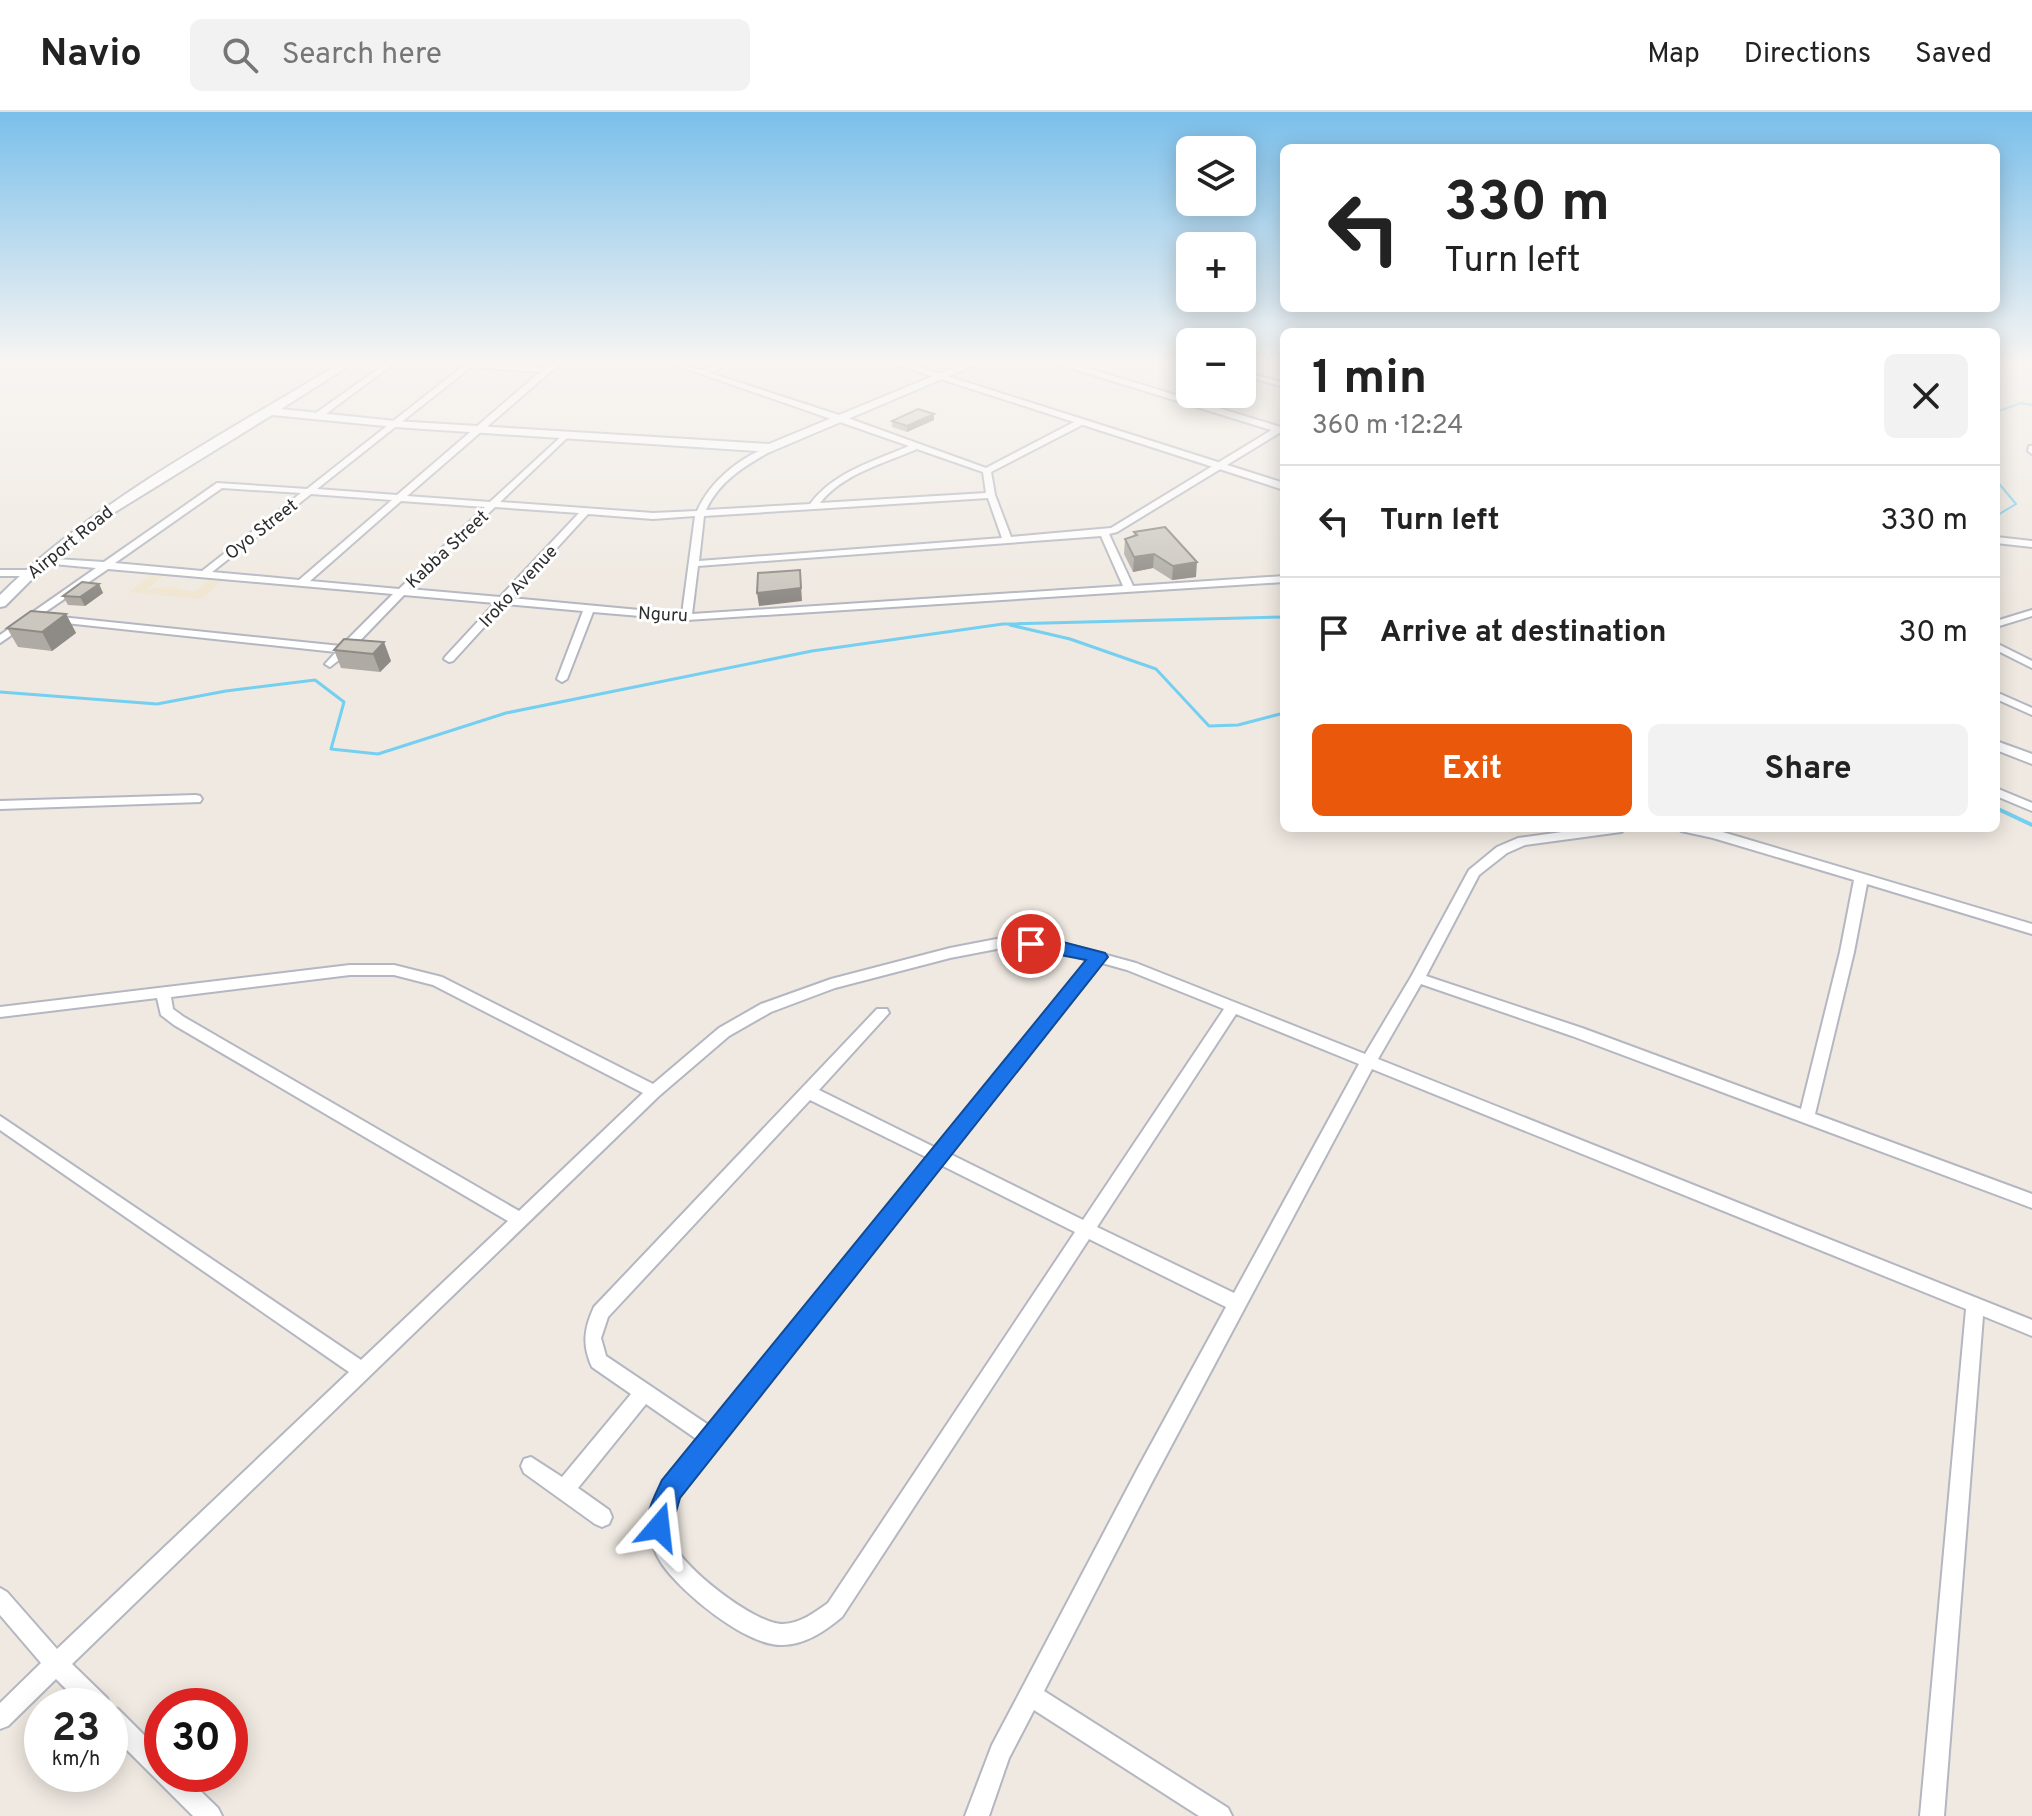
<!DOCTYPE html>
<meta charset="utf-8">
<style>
body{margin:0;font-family:Overpass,sans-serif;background:#f2f2f2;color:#222;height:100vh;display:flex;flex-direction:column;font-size:30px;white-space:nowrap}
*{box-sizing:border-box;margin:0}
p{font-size:26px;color:#767676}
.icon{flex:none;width:44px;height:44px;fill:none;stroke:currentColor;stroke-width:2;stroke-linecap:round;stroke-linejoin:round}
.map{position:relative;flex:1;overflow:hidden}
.drawer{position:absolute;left:1280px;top:216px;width:720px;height:504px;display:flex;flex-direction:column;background:#fff;border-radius:12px;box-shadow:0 4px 20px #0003}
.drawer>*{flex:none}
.top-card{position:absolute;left:1280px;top:32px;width:720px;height:168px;border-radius:12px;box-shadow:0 4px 20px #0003;background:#fff;color:#222;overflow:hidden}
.buttons{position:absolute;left:1176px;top:24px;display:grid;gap:16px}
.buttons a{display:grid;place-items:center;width:80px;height:80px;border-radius:12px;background:#fff;box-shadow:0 4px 20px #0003;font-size:40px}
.speed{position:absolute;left:24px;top:1576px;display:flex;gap:16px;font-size:40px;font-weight:700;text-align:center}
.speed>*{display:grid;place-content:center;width:104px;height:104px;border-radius:50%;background:#fff;box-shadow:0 4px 20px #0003;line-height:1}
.speed small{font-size:20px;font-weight:400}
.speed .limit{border:12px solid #d22;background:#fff;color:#111}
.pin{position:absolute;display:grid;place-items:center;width:68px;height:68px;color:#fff;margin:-34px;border:4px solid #fff;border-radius:50%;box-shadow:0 2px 8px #0007}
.me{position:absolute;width:88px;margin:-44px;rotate:17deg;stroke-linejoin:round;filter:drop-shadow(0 0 6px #0008)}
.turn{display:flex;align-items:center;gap:28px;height:168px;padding:0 32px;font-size:36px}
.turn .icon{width:104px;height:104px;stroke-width:2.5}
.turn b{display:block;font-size:56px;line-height:68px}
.round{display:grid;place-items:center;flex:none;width:84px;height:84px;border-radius:12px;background:#f2f2f2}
.overview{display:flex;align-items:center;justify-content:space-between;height:136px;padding:0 32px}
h1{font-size:48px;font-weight:700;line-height:60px}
.button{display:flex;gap:16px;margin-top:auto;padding:16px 32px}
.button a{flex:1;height:92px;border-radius:12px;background:#ea580c;color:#fff;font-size:32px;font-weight:700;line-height:92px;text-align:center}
.button a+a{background:#f2f2f2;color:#222}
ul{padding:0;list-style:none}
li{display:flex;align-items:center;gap:24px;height:112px;padding:0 32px;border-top:2px solid #e0e0e0}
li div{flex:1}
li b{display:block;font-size:30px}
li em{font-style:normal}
header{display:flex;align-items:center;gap:48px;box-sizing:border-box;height:112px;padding:0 40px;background:#fff;border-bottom:2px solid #e0e0e0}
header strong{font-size:38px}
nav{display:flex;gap:44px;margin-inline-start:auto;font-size:28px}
.search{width:560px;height:72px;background:#f2f2f2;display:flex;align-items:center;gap:20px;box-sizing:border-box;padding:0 28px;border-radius:12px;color:#767676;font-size:30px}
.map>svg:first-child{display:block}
.education{fill:#f0e6d1}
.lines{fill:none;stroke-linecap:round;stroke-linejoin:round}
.stream-far2{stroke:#75cff0;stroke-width:2}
.stream-far1{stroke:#75cff0;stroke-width:3}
.stream{stroke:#75cff0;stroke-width:4}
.minor-casing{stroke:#b4b7c1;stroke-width:4}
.tertiary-casing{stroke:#b4b7c1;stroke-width:4}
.secondary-casing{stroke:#b4b7c1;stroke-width:4}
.minor{fill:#fff;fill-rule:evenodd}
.tertiary{fill:#fff;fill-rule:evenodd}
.secondary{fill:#fff;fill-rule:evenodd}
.wall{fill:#afaba4}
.shaded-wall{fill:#8e8b86}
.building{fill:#cbc7bf;stroke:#8e8b86;stroke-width:2}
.route{fill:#1a73e8;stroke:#114b97;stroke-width:2}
.labels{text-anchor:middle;stroke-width:6;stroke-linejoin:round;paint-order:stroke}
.far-street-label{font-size:18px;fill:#2e2e2e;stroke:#fff}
</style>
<header>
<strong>Navio</strong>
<div class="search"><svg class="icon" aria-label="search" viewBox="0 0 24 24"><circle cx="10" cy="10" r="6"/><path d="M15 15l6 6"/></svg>Search here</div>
<nav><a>Map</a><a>Directions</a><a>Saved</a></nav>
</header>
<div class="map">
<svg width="2032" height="1704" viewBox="0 0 2032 1704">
<rect width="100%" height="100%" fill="#efe9e1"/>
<path class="education" d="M151,463L162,464L148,477L171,475L194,480L209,468L222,469L200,487L129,480Z"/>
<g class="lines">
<path class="stream-far2" d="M1996,300L2021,291L2032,293
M1996,368L2016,392L1996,404"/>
<path class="stream-far1" d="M1010,513L1070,527L1156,557L1209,614L1238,613L1284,601
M0,580L157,592L226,579L315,568L344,590L331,637L378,642L506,601L812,539L1003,512L1284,505"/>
<path class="stream" d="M1996,696L2032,713"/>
<defs>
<path id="minor" d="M388,250H396L319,307H313V303Z
M432,250H473L546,256L556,250H566L550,260L407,384L490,390L565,321H568V325L500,390L653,401L697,399C711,368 740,346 770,334L774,336L773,338C746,353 719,369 706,398L810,392C834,360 874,349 909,334L667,250C679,250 688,257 700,258C710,258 722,250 733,250L710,261L845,305L986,356L1078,308H1084V312L991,360L995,383L1011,425L1111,416L1275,316H1281V320L1117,420L1109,422L1133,474L1284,464V470L687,508L593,500L567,567L562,570L557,567L583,499L505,492L453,549L449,550L444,547L445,545L495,491L404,483L349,540L330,555L325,552L336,540L47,509V505L51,504L341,534L393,482L108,457L0,531V523L96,456L43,451L38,448L40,446L104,450L217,371L307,377L463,254ZM471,255L540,260L397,383L317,377ZM917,337L983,360L986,381L820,391C842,362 885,351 917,337ZM222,376L301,381L202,459L115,451ZM311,382L392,388L299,468L212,460ZM988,386L1002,426L699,449L704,404ZM401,389L485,395L399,477L310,469ZM495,395L579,401L500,485L409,477ZM588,402L653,407L695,404L682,502L511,486ZM1101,424L1123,474L692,502L698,454Z
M1242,259L1284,271V275L1242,263Z
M2029,334H2032V342L2028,339Z
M1996,425L2032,429V435L1996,431Z
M0,458H30L35,461L30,464H0Z
M2032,498V504L1996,515V509Z
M1996,531L2032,549V556L1996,538Z
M1996,580L2032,596V603L1996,587Z
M1996,676L2032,691V699L1996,684Z
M196,683L200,684L202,687L200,690L0,697V689Z
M1591,716H1627L1621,720L1525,733L1507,741L1479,763L1426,864L1582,916L1801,997L1840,840L1854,768L1713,726L1681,719L1679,716H1705L1719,719L2032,812V822L1867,772L1854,840L1815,1002L2032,1082V1096L1572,924L1421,872L1378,947L2032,1208V1224L1983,1204L1944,1704H1920L1966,1197L1372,957L1152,1370L1044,1579L1228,1696L1232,1704H1199L1034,1598L1009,1646L989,1704H965L992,1633L1138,1356L1226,1195L1089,1127L842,1505C825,1519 805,1533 782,1533C746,1534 682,1481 662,1452C654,1440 649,1426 650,1412C653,1378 678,1353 698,1328L646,1292L578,1376L609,1398L612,1405L609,1412L602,1415L595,1412L524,1361L521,1354L524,1347L531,1345L562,1365L631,1282L592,1255C582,1233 584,1217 594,1195L877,897H887L889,901L819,978L936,1036L1089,848L1055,839L1007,835L950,846L835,876L771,900L729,924L659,984L72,1552L107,1586L110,1594L118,1597L162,1641V1662H183L218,1696L222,1704H193L110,1621V1594H83L56,1567L8,1614L0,1617V1591L41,1551L0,1503V1476L7,1480L57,1537L349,1260L0,1018V1004L361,1248L508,1109L174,913L161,903L157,886L0,905V895L350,853H394L442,865L653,972L719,916L761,892L831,867L950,836L1007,825L1055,829L1136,851L1365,942L1411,865L1469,758L1497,735L1518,726ZM1102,851L1127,858L1224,897L1083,1108L950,1042ZM350,863H394L433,873L643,981L519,1099L184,905L173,897L171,885ZM1236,902L1359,952L1234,1181L1097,1115ZM810,988L928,1046L710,1314L606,1244L601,1226L608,1205ZM941,1053L1075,1120L828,1491C814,1501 801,1511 783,1512C756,1513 679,1454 672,1428C668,1414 672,1398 677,1385Z"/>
<path id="tertiary" d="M888,250H903L1284,371V378Z
M1051,250H1067L1284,316V322Z
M1996,629L2032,642V652L1996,638Z"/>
<path id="secondary" d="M342,250H355L281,297L395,309L769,332L967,250H982L770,340L395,315L272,303L115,400L48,451L5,494L0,495V483C98,386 225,322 342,250Z"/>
</defs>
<use href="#minor" class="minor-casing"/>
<use href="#tertiary" class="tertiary-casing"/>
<use href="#secondary" class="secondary-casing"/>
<use href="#minor" class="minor"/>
<use href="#tertiary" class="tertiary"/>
<use href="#secondary" class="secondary"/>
</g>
<path class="wall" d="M934,308L907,320L892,315V309Z
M1134,420L1196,465L1172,468L1153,456L1133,460L1124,442L1125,427L1134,424Z
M99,472L103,481L85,494L68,493L63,484Z
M66,502L76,521L52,539L18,535L7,516Z
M344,527L391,549L380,560L341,556L334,538Z"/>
<path class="shaded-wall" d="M934,302V308L907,320V314Z
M1154,442L1153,456L1133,460L1134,445Z
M1197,450L1196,465L1172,468L1173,454Z
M800,458L802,489L759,494L757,481Z
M99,472L103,481L85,494L80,485Z
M66,502L76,521L52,539L42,520Z
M384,530L391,549L380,560L373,542Z"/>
<path class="building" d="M918,297L934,302L907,314L892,309Z
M1165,415L1197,450L1173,454L1154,442L1134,445L1125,427L1137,423L1134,420Z
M800,458L801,476L757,481L758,461Z
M82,470L99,472L80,485L63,484Z
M31,499L66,502L42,520L7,516Z
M344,527L384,530L373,542L334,538Z"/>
<linearGradient id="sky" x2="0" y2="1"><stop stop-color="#7abfeb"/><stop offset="0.51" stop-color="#f8f5f2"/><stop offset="1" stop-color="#f8f5f2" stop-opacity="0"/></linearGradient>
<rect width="2032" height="489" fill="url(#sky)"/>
<path class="route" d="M1031,826L1055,828L1105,841L1108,845L680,1386L669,1424L659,1428L650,1424C642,1405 654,1386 662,1368L1086,848L1025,836L1022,832Z"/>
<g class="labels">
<g class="far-street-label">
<text transform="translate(261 417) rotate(-38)" y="6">Oyo Street</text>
<text transform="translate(70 430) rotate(-39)" y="6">Airport Road</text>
<text transform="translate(447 437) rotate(-43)" y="6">Kabba Street</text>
<text transform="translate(518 474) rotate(-47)" y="6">Iroko Avenue</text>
<text transform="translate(663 502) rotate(3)" y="6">Nguru</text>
</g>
</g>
</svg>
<div class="buttons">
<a><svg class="icon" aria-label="layers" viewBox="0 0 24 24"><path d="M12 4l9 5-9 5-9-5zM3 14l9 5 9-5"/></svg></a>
<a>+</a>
<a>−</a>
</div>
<div class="speed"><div>23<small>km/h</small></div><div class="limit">30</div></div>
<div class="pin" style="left:1031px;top:832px;background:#d93025"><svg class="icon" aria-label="arrive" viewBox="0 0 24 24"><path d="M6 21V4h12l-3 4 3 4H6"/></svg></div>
<svg class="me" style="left:659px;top:1415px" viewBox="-20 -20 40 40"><path d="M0-17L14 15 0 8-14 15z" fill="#1a73e8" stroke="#fff" stroke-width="4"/></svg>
<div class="top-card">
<div class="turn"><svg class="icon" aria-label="left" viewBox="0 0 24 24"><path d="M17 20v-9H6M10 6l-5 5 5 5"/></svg><div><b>330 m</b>Turn left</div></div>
</div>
<section class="drawer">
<div class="overview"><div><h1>1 min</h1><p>360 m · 12:24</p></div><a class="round"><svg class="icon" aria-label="close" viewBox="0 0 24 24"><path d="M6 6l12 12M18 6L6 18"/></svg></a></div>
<ul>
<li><svg class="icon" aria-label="left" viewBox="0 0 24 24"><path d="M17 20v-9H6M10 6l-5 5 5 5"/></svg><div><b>Turn left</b></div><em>330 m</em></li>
<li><svg class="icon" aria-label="arrive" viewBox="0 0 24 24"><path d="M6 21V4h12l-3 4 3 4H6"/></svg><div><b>Arrive at destination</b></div><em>30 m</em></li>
</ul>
<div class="button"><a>Exit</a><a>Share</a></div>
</section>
</div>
